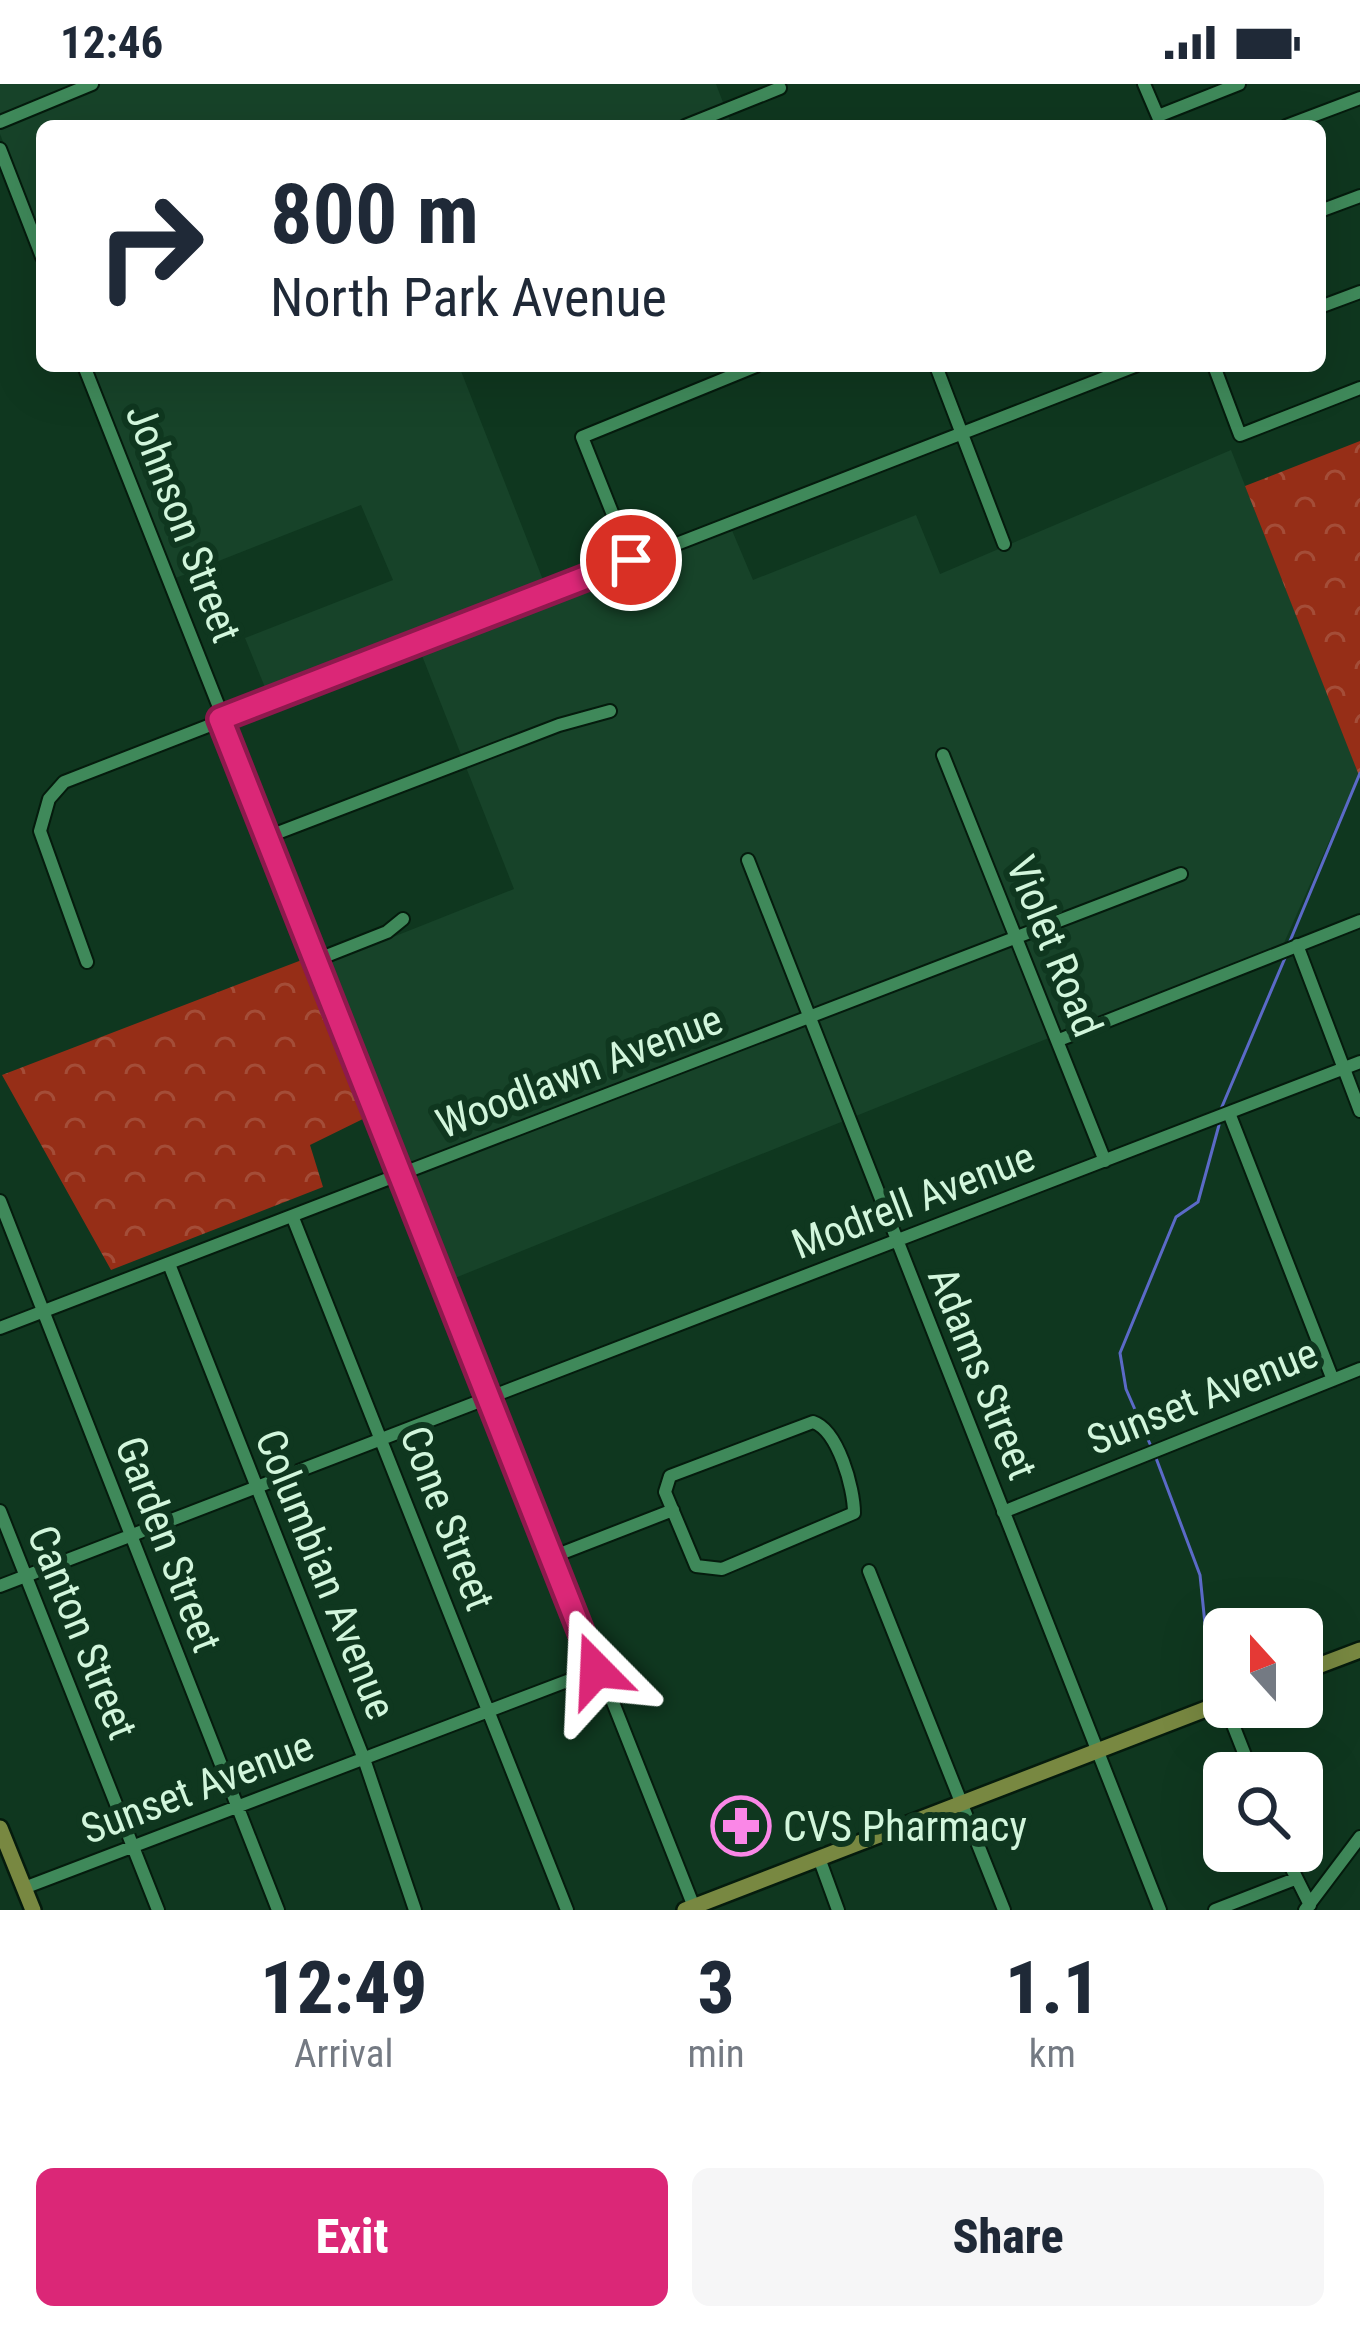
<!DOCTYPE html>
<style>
body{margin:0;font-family:"Roboto Condensed",sans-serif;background:#f6f6f7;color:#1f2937;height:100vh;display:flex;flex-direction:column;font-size:45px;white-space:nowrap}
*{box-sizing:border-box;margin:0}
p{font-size:39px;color:#747a83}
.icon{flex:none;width:66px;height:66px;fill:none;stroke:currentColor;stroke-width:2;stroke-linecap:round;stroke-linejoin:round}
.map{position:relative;height:1826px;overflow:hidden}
.details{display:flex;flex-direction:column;background:#fff;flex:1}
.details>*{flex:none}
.hud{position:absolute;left:36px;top:36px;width:1290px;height:252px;border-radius:18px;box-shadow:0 12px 48px #0002;background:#fff;color:#1f2937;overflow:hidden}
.needle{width:78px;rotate:339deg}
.fabs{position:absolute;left:1203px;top:1524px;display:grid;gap:24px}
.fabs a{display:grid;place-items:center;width:120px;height:120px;border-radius:18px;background:#fff;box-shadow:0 12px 48px #0002;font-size:60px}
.pin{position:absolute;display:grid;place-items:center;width:102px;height:102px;color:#fff;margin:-51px;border:6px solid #fff;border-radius:50%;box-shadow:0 3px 12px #0007}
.me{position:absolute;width:132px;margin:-66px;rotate:339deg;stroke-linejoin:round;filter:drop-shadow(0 0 9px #0008)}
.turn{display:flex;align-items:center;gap:42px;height:252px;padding:0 36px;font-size:54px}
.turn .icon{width:156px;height:156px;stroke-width:2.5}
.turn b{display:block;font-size:84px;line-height:102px}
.eta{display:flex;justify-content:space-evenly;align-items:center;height:204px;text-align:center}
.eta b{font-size:72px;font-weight:800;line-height:84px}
.button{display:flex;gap:24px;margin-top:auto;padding:24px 36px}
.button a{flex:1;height:138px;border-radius:18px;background:#db2777;color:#fff;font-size:48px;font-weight:800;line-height:138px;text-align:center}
.button a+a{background:#f6f6f7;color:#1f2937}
.status{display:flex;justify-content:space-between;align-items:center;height:84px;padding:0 60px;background:#fff;direction:ltr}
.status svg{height:33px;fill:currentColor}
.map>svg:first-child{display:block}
.built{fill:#174329}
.forest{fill:url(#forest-crowns)}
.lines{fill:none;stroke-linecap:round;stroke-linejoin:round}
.stream{stroke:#5b6ac7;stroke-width:3}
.minor-casing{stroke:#051b0d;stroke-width:16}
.major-casing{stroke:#051b0d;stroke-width:20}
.minor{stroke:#3f895a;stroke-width:12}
.major{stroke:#788841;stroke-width:15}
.route-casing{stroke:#8e194d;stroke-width:30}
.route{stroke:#db2777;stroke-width:21}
.labels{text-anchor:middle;stroke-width:12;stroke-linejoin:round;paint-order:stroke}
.street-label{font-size:42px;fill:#d2f6dc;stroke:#0f371f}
.poi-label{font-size:42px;fill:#d2f6dc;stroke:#0f371f;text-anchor:start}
</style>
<div class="status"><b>12:46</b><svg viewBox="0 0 49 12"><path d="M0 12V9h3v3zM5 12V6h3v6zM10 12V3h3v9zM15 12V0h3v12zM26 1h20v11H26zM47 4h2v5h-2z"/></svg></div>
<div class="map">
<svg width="1360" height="1826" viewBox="0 0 1360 1826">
<defs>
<pattern id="forest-crowns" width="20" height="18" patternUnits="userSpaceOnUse" patternTransform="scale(3)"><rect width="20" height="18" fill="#962e17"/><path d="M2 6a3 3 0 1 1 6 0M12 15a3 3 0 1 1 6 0" fill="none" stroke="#a44d38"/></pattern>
</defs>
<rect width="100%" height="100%" fill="#0f371f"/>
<path class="built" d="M0,0H716L732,42H42V158L0,50Z
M90,282H459L545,501L266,606L245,554L393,496L361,421L173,495Z
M1231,366L1359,690L1284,859L450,1196L325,880L514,805L419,564L731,444L753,496L916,431L940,490Z"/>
<path class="forest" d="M1360,357V694L1245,402Z
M307,874L369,1032L310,1061L323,1103L111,1186L2,991Z"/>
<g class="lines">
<path class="stream" d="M1290,857L1360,689
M1221,1025L1285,874
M1150,1360L1126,1305L1120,1269L1176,1133L1198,1118L1219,1041
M1156,1374L1200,1491L1205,1540L1224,1593
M1251,1669L1260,1689"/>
<defs>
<path id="minor" d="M1144,0L1162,42
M1158,32L1239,0
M0,38L92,0
M685,42L780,4
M1286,42L1360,14
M0,65L42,173
M1320,127L1360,112
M1320,223L1360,208
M84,282L694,1823
M936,282L1004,460
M1214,282L1240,351L1360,304
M631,476L582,353L756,282
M943,671L1105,1077
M267,753L559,641L610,627
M748,776L1160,1826
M1297,861L1360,1027
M316,876L387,848L403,835
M87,878L40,747L49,715L64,698L1135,282
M1059,956L1360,837
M1229,1029L1333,1296
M0,1117L278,1826
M293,1134L567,1826
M169,1180L364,1675L415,1826
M0,1244L1181,790
M813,1338C838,1346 854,1404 854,1429L722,1485L696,1482L665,1408L670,1392Z
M0,1427L158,1826
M1003,1428L1360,1285
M552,1473L673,1426
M869,1487L1004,1826
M0,1502L1360,978
M1226,1623L1252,1689
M1283,1767L1310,1821
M819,1774L838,1826
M24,1804L596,1586
M1215,1826L1295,1795
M1305,1826L1360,1753"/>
<path id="major" d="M1302,1588L1360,1566
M0,1744L33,1826
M685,1826L1224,1618"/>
</defs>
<use href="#minor" class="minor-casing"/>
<use href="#major" class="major-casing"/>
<use href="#minor" class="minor"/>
<use href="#major" class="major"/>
</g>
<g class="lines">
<defs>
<path id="route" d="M596,1586L220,635L631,476"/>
</defs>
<use href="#route" class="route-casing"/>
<use href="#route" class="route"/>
</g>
<defs>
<symbol id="pharmacy-ring" viewBox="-11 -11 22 22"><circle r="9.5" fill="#0f371f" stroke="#fa87e7" stroke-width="1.5"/><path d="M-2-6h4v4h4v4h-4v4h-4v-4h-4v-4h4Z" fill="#fa87e7"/></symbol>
</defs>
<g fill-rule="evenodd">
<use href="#pharmacy-ring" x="708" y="1709" width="66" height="66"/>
</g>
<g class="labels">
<g class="street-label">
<text transform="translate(184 439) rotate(69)" y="15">Johnson Street</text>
<text transform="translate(1055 862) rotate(68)" y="15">Violet Road</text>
<text transform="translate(579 987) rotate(-21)" y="15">Woodlawn Avenue</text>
<text transform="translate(913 1116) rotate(-21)" y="15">Modrell Avenue</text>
<text transform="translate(983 1289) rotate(68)" y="15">Adams Street</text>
<text transform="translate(1202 1312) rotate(-22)" y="15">Sunset Avenue</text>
<text transform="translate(448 1434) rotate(69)" y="15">Cone Street</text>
<text transform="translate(169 1460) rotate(69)" y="15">Garden Street</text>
<text transform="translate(326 1490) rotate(68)" y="15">Columbian Avenue</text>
<text transform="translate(83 1548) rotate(68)" y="15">Canton Street</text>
<text transform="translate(197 1703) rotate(-21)" y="15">Sunset Avenue</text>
</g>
<g class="poi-label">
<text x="783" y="1757">CVS Pharmacy</text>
</g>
</g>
</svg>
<div class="fabs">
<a><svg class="needle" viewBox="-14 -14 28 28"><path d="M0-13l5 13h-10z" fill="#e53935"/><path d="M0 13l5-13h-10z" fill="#747a83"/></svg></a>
<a><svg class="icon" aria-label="search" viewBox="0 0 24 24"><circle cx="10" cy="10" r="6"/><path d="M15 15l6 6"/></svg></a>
</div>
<div class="pin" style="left:631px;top:476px;background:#d93025"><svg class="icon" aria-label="arrive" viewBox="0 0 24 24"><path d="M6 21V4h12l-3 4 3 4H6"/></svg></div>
<svg class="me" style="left:596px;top:1586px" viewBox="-20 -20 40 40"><path d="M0-17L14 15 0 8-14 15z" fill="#db2777" stroke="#fff" stroke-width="4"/></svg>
<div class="hud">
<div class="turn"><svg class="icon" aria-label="right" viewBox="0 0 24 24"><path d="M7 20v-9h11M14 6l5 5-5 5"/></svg><div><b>800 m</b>North Park Avenue</div></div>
</div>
</div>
<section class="details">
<div class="eta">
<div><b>12:49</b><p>Arrival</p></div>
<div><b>3</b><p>min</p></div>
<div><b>1.1</b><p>km</p></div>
</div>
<div class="button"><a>Exit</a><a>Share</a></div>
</section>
